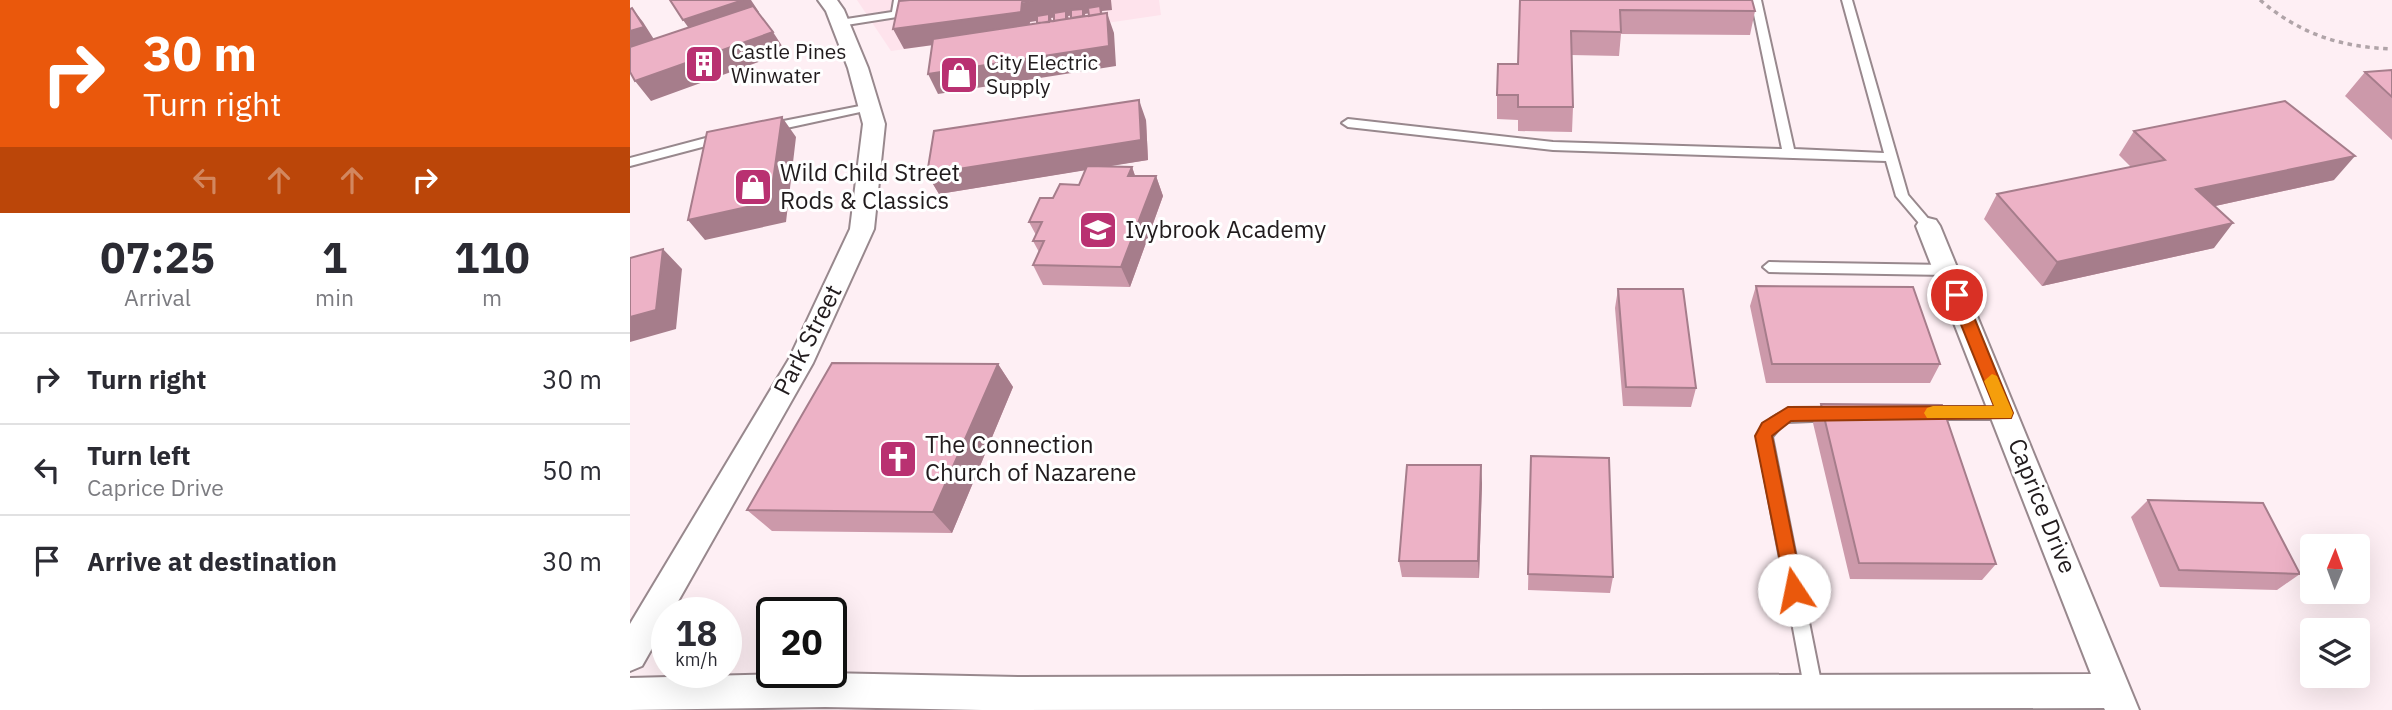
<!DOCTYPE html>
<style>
body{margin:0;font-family:"IBM Plex Sans",sans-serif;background:#f2f2f3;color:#2b2b33;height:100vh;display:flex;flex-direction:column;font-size:26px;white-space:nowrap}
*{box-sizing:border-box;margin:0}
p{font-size:23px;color:#7c7c81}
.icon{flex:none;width:38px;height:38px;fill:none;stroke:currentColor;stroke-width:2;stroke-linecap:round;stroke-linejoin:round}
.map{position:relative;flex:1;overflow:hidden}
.side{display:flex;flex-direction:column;background:#fff;width:630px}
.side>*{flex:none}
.banner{background:#ea580c;color:#fff;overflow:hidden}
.needle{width:46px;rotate:1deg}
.fabs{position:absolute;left:1670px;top:534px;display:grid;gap:14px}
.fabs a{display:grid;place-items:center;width:70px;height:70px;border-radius:7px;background:#fff;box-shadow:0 7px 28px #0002;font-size:35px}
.speed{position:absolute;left:21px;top:597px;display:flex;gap:14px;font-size:35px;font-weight:700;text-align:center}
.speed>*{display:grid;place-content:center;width:91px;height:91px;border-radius:50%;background:#fff;box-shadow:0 7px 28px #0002;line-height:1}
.speed small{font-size:18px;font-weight:400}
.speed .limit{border:4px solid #111;border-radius:10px;background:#fff;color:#111}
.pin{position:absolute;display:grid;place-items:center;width:60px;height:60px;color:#fff;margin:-30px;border:4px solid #fff;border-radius:50%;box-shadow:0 2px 7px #0007}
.me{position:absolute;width:77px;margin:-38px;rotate:349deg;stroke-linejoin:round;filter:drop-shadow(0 0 5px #0008)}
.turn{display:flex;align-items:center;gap:24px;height:147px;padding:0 28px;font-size:32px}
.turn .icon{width:91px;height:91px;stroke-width:2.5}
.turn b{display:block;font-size:49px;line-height:60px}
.lanes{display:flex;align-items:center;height:66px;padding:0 28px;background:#0003;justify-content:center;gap:35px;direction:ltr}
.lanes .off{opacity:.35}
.eta{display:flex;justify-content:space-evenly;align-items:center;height:119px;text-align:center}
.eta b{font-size:42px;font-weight:700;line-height:49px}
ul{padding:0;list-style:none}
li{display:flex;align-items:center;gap:21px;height:91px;padding:0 28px;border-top:2px solid #e1e1e2}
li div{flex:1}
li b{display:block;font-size:26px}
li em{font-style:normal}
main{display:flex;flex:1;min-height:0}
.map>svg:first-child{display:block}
.built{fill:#fee3ec}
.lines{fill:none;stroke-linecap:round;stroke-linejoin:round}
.service-casing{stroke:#98888d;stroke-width:4}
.minor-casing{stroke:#98888d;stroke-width:4}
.path{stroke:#b0a4a8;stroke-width:3.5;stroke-dasharray:4.5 4.5;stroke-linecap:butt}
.service{fill:#fff;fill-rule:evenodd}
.minor{fill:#fff;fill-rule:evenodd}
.wall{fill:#c9a}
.shaded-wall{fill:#a67d8b}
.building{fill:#edb2c6;stroke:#a67d8b;stroke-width:2}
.route{fill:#ea580c;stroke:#983908;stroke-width:2}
.slow{fill:#f59e0b}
.labels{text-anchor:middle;stroke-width:6;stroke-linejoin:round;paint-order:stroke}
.far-poi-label{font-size:21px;fill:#211b1d;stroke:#fff;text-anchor:start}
.poi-label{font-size:24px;fill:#211b1d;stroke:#fff;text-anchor:start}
.street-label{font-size:24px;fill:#211b1d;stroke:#fff}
</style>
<main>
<section class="side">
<div class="banner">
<div class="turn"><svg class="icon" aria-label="right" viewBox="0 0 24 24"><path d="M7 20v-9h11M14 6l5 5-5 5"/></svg><div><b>30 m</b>Turn right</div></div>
<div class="lanes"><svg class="icon off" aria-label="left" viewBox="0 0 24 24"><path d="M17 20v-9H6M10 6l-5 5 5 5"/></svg><svg class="icon off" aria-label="ahead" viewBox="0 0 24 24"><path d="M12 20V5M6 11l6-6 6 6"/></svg><svg class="icon off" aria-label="ahead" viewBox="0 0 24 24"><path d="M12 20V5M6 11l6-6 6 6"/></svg><svg class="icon" aria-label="right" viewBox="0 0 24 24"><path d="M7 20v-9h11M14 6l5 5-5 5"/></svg></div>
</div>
<div class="eta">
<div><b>07:25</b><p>Arrival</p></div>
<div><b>1</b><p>min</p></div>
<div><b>110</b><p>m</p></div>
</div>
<ul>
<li><svg class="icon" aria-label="right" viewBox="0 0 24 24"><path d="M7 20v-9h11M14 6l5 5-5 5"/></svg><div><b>Turn right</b></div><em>30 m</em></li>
<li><svg class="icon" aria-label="left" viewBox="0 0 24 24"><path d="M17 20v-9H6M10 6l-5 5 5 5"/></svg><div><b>Turn left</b><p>Caprice Drive</p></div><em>50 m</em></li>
<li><svg class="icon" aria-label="arrive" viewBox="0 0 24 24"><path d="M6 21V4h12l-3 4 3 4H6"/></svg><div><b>Arrive at destination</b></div><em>30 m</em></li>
</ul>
</section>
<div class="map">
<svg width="1762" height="710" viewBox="0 0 1762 710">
<rect width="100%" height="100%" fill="#feeff4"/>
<path class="built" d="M227,0H529L531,15L339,43V40L261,51Z"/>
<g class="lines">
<defs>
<path id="service" d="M264,0H274L273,10L286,8L291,11L286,14L210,26L205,23L210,20L262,12Z
M1121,0H1131L1164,149L1254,153L1212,0H1222L1278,195L1302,223L1304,226L1302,229H1294L1266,196L1256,161L923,150L718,127L712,123L718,119L923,142L1152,149Z
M240,104L246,107L244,109L138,132L132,128L138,124Z
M91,134L95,135V141L0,166V158Z
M1139,262L1317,265L1324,270L1317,275L1139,272L1133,267Z
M1296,407H1375L1380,409L1382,413L1380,417L1375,419H1296L1291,417L1289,413L1291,409Z
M1175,408L1210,410L1212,414L1210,418L1205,420L1158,422L1152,425L1142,437L1193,692L1190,698L1184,701L1178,698L1175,692L1127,436C1137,416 1153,410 1175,408Z"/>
<path id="minor" d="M188,0H207L214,10L238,68L255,124L244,229L183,363L42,612H37V622L12,666L0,671V624L159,359L220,229L233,124L218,68L196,11Z
M1298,218L1306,220L1310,226L1509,710H1475L1474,708L352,710L195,707L0,710V678L195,673L390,677L1461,674L1286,226L1290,220Z"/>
</defs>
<use href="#service" class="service-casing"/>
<use href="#minor" class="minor-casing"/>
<path class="path" d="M1630,0C1670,34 1710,47 1762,49"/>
<use href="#service" class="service"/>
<use href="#minor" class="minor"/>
</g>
<path class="wall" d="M890,0L1125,11L1120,35L991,34L989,56L941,55L943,107L942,132L888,131V120L867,119V95L888,64Z
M1762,70V140L1715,96L1735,72Z
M516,120L518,160L478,166L502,167L505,176H526L533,196L500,287L413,285L403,265L409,252L403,241L406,235L399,222L423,198L449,185L455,170L309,194L297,174Z
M1504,131L1704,180L1585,206L1584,248L1412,286L1354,219L1367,194L1501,167L1489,155Z
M1126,286L1310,364L1300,383H1136L1120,306Z
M988,289L1066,388L1061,407L993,406L985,308Z
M368,364L383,387L322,533L142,531L117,510Z
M1191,404L1366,564L1352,580L1220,579L1183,423Z
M901,456L983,577L980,593L898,590Z
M852,483L849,578L772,577L769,561Z
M1518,500L1670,574L1647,590L1530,587L1501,517Z"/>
<path class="shaded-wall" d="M113,0H121L129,12L63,34L53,20Z
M405,0H481L482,10L472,11L473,21L471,11L455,14L456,24L453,14L438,16L439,19L427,29L436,16L421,18L422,21L410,31L419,19L400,22L399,32L274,49L263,29Z
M2,8L13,22L25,41L0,49V31Z
M477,13L484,33L486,66L308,94L298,74Z
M143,32L156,52L21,101L5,81Z
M509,100L516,120L518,160L309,194L297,174Z
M152,117L166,137L156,222L75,240L58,220Z
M1725,156L1704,180L1549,214L1566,189Z
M502,167L509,187L498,176Z
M526,176L533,196L500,287L491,267Z
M1603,223L1584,248L1412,286L1427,262Z
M33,249L52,269L46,329L0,342V317Z
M368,364L383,387L322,533L303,512Z
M851,465L852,483L849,578L848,561Z"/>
<path class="building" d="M40,0H113L53,20Z
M280,0H405L392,2L391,12L263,29L269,1Z
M890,0H1122L1125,11L990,10L991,32L941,31L943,107H888V95H867L868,64H888Z
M123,6L143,32L5,81L0,72V47Z
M470,6L471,14L459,16L458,8Z
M2,8L14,27L0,31V9Z
M453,9V16L441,18V10Z
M436,11V19L424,21V13Z
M477,13L479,46L298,74L303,39Z
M419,14V22L407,23V16Z
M1762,70V97L1735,72Z
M509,100L511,140L297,174L304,131Z
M1655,101L1725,156L1566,189L1603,223L1427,262L1367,194L1535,160L1504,131Z
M152,117L140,202L58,220L77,132Z
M457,166L502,167L498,176H526L491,267L403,265L414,241H403L412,222H399L410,198H423L430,184L449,185Z
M33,249L26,310L0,317V258Z
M1126,286L1283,287L1310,364H1142Z
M988,289H1053L1066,388L996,387Z
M202,363L368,364L303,512L117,510Z
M1191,404L1312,405L1366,564L1229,563Z
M901,456L979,458L983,577L898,574Z
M777,465H851L848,561H769Z
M1518,500L1633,503L1670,574L1549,570Z"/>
<path class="route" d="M1327,290L1335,295L1383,413L1381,418L1161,421L1142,436L1173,590L1170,596L1164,598L1157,596L1125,436L1132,423L1158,407L1364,406L1319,295Z"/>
<path class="slow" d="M1362,374L1367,376L1383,413L1381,418H1297L1294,413L1297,408L1303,406H1364L1354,381Z"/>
<defs>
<symbol id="building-square" viewBox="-11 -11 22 22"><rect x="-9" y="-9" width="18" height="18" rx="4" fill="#b93171" stroke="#fff"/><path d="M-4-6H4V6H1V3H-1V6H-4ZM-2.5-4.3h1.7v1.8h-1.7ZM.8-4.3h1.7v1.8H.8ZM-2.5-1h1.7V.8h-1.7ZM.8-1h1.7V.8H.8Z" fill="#fff"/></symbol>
<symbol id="shop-square" viewBox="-11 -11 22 22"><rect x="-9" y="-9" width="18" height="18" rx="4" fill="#b93171" stroke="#fff"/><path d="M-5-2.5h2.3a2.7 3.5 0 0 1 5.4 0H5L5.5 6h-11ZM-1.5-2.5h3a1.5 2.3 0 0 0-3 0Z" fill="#fff"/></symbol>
<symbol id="school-square" viewBox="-11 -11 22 22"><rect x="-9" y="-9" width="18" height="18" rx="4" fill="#b93171" stroke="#fff"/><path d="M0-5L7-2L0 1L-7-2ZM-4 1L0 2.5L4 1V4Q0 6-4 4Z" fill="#fff"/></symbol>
<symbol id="church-square" viewBox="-11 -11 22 22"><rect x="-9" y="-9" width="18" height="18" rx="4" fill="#b93171" stroke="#fff"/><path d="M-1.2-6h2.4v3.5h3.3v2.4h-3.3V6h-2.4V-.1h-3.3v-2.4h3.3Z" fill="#fff"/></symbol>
</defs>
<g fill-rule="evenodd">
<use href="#building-square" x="52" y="42" width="44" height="44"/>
<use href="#shop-square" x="307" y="53" width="44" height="44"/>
<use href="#shop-square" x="101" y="165" width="44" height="44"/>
<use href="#school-square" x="446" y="208" width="44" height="44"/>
<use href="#church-square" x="246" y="437" width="44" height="44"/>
</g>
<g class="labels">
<g class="far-poi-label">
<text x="101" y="59">Castle Pines<tspan x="101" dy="24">Winwater</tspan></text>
<text x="356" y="70">City Electric<tspan x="356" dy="24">Supply</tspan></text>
</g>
<g class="poi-label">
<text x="150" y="181">Wild Child Street<tspan x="150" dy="28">Rods &amp; Classics</tspan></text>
<text x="495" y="238">Ivybrook Academy</text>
<text x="295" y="453">The Connection<tspan x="295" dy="28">Church of Nazarene</tspan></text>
</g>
<g class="street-label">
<text transform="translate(178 340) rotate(-63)" y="8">Park Street</text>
<text transform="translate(1412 506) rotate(68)" y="8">Caprice Drive</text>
</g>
</g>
</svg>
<div class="fabs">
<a><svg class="needle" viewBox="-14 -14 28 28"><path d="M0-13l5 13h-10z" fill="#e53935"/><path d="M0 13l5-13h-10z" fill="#7c7c81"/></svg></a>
<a><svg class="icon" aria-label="layers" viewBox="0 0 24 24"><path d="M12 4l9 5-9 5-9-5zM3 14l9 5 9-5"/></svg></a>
</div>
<div class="speed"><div>18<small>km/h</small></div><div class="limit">20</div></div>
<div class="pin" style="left:1327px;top:295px;background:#d93025"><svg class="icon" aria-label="arrive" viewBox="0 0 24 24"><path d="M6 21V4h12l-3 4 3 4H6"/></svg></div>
<svg class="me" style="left:1164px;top:590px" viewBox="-20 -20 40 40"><circle r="19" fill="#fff"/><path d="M0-13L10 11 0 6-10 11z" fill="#ea580c"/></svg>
</div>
</main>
